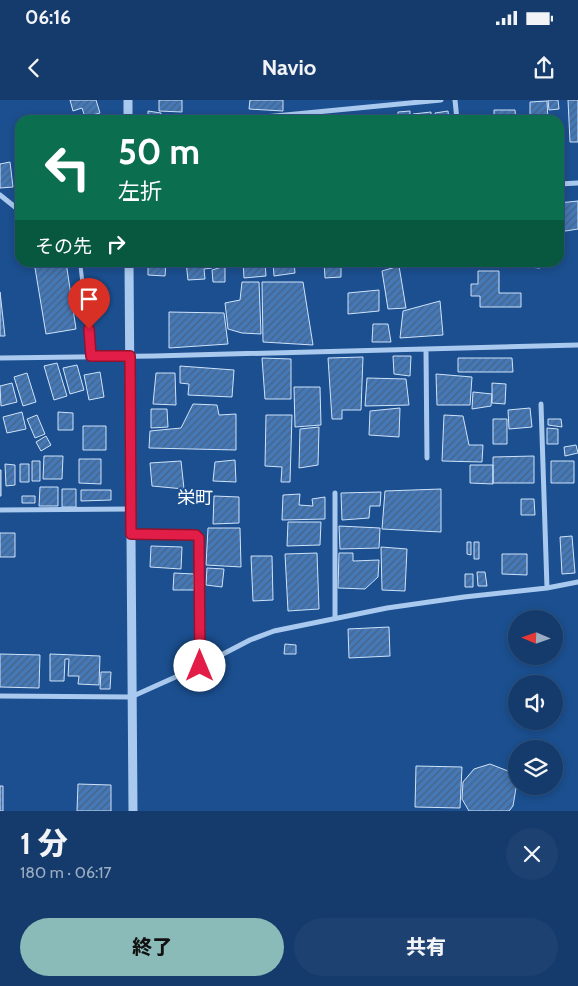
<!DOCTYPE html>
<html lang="ja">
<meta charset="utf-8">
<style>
body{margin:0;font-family:Cabin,"Noto Sans JP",sans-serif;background:#1d4271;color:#f1f3f6;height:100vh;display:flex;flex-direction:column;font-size:19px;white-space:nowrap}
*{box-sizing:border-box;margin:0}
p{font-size:16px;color:#9dadc1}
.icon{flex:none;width:28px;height:28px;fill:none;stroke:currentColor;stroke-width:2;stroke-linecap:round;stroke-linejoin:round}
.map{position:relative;height:711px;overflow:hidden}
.side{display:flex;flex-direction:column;background:#143b6b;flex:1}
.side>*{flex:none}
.banner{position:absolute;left:15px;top:15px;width:549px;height:152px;border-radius:15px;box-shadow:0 2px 8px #0003,0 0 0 1px #33557e;background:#0b6e4f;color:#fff;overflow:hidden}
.needle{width:32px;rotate:272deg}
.tools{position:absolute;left:508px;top:510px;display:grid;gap:10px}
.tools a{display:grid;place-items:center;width:55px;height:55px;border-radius:50%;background:#143b6b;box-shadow:0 2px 8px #0003,0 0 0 1px #33557e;font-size:25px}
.pin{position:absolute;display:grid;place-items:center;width:42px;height:42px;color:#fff;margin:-51px -21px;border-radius:50% 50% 50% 0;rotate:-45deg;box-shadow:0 0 5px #0007}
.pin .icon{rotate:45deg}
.me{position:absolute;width:55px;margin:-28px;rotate:0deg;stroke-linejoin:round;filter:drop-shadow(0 0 4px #0008)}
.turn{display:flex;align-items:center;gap:18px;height:105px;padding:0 20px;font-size:22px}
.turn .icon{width:65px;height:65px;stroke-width:2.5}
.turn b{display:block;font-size:35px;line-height:42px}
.then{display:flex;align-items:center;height:48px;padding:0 20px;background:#0003;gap:10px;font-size:19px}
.round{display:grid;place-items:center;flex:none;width:52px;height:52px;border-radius:26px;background:#1d4271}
.overview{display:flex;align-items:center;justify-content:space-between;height:85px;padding:0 20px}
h1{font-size:30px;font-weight:800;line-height:38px}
.button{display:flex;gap:10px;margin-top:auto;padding:10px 20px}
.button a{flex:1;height:58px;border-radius:30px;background:#8bbbb9;color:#111;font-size:20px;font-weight:800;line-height:58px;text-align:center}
.button a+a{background:#1d4271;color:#f1f3f6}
.status{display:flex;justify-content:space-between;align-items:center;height:35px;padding:0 25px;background:#143b6b;direction:ltr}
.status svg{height:14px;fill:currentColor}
header{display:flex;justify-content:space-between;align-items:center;height:65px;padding:0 20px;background:#143b6b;font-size:22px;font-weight:800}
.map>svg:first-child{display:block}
.building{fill:url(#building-hatch);stroke:#cfe3fa}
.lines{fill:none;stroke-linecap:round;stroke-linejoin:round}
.service{stroke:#a9c9ee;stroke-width:4}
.minor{stroke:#a9c9ee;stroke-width:5}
.tertiary{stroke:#a9c9ee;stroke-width:9}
.route-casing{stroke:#92132f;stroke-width:12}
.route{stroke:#e11d48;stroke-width:9}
.labels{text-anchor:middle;stroke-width:4;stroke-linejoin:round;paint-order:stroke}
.neighbourhood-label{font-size:18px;fill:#fff;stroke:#1b4f8f}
</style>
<div class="status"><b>06:16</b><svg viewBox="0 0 49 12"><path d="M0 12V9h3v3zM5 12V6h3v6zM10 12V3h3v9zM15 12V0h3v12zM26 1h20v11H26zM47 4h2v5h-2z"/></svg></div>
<header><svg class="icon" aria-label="back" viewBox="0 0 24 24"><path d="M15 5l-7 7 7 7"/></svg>Navio<svg class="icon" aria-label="share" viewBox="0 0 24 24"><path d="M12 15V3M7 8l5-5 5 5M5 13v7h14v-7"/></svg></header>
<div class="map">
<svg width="578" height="711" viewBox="0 0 578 711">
<defs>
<pattern id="building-hatch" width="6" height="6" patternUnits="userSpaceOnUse" patternTransform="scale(1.25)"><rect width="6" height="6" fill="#4478b7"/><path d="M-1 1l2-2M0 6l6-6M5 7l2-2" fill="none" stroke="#486282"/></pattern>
</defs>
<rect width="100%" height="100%" fill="#1b4f8f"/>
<path class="building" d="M70,0H96L100,13L85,17L82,8L73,11Z
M159,0H182V12L159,11Z
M250,0H283V11L249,9Z
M548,0H558L559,9L549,10Z
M568,0H578V42H570Z
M547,1L548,20H530V2Z
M494,10H515L516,20H494Z
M148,11L161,13V19H148Z
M410,11V20H398V12Z
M448,11L449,20H436L435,13Z
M431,12V20H413V14Z
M94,18H106V20H94Z
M10,62L13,87L0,88V64Z
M578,101V129L559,132V103Z
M34,162H66L76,229L46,234Z
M186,162H211L212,168L204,169L205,179L188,180Z
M243,162H265L266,176L244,178Z
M273,162H294L295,173L274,176Z
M324,162H341V177L325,178Z
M529,162H540V168L528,167Z
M148,163L166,164L165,176L148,175Z
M225,166V182H213L212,170Z
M399,166L406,208L388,209L382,171Z
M478,171H499V193H521V207H480V196H471V184H478Z
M242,182H259L261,234L242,233L228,229L225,203L240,200Z
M262,182H303L313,245L263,242Z
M379,190V211L348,214V193Z
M0,192L5,236H0Z
M440,201L443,235L400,238L403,211Z
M169,212L224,213L228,244L169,248Z
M373,224H388L391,242H372Z
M393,256H411L410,276L394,274Z
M363,257L361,310H342V319H332L328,258Z
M262,258L291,259V299H265Z
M458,258H512L513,272H458Z
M57,263L67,296L54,300L44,266Z
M77,265L84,290L70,294L63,268Z
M180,266L234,270L232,297L188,295L189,284L180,283Z
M100,272L104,297L89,300L84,275Z
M27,273L36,302L23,306L14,277Z
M156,273H175L176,305L153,304Z
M436,274L472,277L470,305H437Z
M367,278L406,279L409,305L365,306Z
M12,283L17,302L1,306L0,286Z
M492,283L506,284L505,304L492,303Z
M294,287H320L321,325L295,327Z
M473,292L492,294L491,306L472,309Z
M193,304L217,305L219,315L236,314V350L149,348L150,331L181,328Z
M400,308L399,337L369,335L370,311Z
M530,308L532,327L509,329L508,310Z
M151,309H167L168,327L151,328Z
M22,312L26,329L7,333L3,317Z
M58,312L73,313V330H58Z
M37,315L45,334L35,338L27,319Z
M266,315H292L290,382H281L282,367L265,366Z
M444,315L463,316L469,345H483L482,362L442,361Z
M493,319H507V344H493Z
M548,319H561L562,327L548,325Z
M83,326H106V350H83Z
M319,327L318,365L299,368L300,329Z
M547,328L558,329V344H547Z
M46,336L51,345L41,351L36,342Z
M576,345L578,353L565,356L564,347Z
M44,356H63L62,379H43Z
M534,356V383H493V357Z
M79,359H101V384L79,383Z
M235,360L236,382L213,381L215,362Z
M32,361H40V381H32Z
M181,361L184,389L152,386L150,363Z
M551,361H574V383H551Z
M5,364L15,365V385L6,386Z
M20,364H29V382H20Z
M470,365H493V384L470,383Z
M0,370H1V396H0Z
M40,387H58V406H39Z
M62,389H76V407H62Z
M441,389V432L382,429L385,391Z
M81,390H111V400L81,401Z
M381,392L380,406H370L369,418L342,420L341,393Z
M300,394L299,405L313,406L312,399L325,397V419L282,420L283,395Z
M22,396H35V403H22Z
M214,396L239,397V423L213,424Z
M521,399H534L535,415H521Z
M288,422H321L320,445L287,446Z
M339,426L380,428L379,448L340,449Z
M208,428H240L241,467L206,465Z
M0,433H15V457H0Z
M572,436L575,473L562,474L560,437Z
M467,442H471V455L467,454Z
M474,442H479V459H474Z
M151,446L182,447L181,469L150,467Z
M381,447L407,449L405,491L382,490Z
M317,453L319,509L288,511L285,454Z
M339,453H353V461L379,460L378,477L365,489L338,488Z
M502,454H527V475L502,474Z
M251,456H272L273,500L253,501Z
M207,468L224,469L222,487L206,485Z
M477,472H485L487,486H478Z
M174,473L194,474V490H173Z
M465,474H473V487H465Z
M389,527L390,556L349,558L348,529Z
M285,544L296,545V554H284Z
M0,554L40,555L39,588L0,587Z
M50,554L100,556L99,585L78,584L79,576H68L69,559H65L64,581H50Z
M101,572H111L110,589H100Z
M490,664L508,671L513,679L516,688L513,706L509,711H469L462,699L463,682L474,669Z
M416,666L462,667L460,708L415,707Z
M78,684L111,685V711H77Z
M0,686H3V711H0Z"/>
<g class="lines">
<path class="service" d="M80,162L91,255"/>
<path class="minor" d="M455,0L457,20
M233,20L441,0
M559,84L578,83
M0,95L20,111
M426,250L427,358
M0,258L154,256L578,245
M541,304L547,488
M0,410L130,409
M131,434L196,435L199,438L200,566
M335,517V393
M0,596L131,597L200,566L250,540L274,531L387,508L464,497L547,488L578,482"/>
<path class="tertiary" d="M128,0V20
M129,162L133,711"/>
</g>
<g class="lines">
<defs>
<path id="route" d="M89,229L91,256H130L131,434L196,435L199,438L200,566"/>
</defs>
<use href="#route" class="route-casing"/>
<use href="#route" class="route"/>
</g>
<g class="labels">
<g class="neighbourhood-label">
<text x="195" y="404">栄町</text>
</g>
</g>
</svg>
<div class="tools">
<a><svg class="needle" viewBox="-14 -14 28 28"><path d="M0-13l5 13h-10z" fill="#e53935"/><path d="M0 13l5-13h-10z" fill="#9dadc1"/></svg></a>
<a><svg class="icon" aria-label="sound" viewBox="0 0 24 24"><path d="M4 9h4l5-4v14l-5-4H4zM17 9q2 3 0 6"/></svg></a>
<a><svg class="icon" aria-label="layers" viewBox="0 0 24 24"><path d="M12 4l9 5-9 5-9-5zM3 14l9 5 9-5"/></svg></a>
</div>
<div class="pin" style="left:89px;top:229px;background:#d93025"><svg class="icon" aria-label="arrive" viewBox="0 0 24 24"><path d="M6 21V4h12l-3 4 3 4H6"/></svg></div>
<svg class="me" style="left:200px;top:566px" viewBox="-20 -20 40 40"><circle r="19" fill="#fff"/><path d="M0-13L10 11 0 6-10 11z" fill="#e11d48"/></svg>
<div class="banner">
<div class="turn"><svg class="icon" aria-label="left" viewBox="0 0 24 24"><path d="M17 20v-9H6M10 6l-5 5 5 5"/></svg><div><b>50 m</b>左折</div></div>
<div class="then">その先<svg class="icon" aria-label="right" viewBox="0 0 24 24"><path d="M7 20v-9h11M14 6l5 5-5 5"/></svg></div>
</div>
</div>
<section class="side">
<div class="overview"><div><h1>1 分</h1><p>180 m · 06:17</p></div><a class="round"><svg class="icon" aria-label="close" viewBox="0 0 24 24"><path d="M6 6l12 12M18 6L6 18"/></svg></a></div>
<div class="button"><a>終了</a><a>共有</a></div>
</section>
